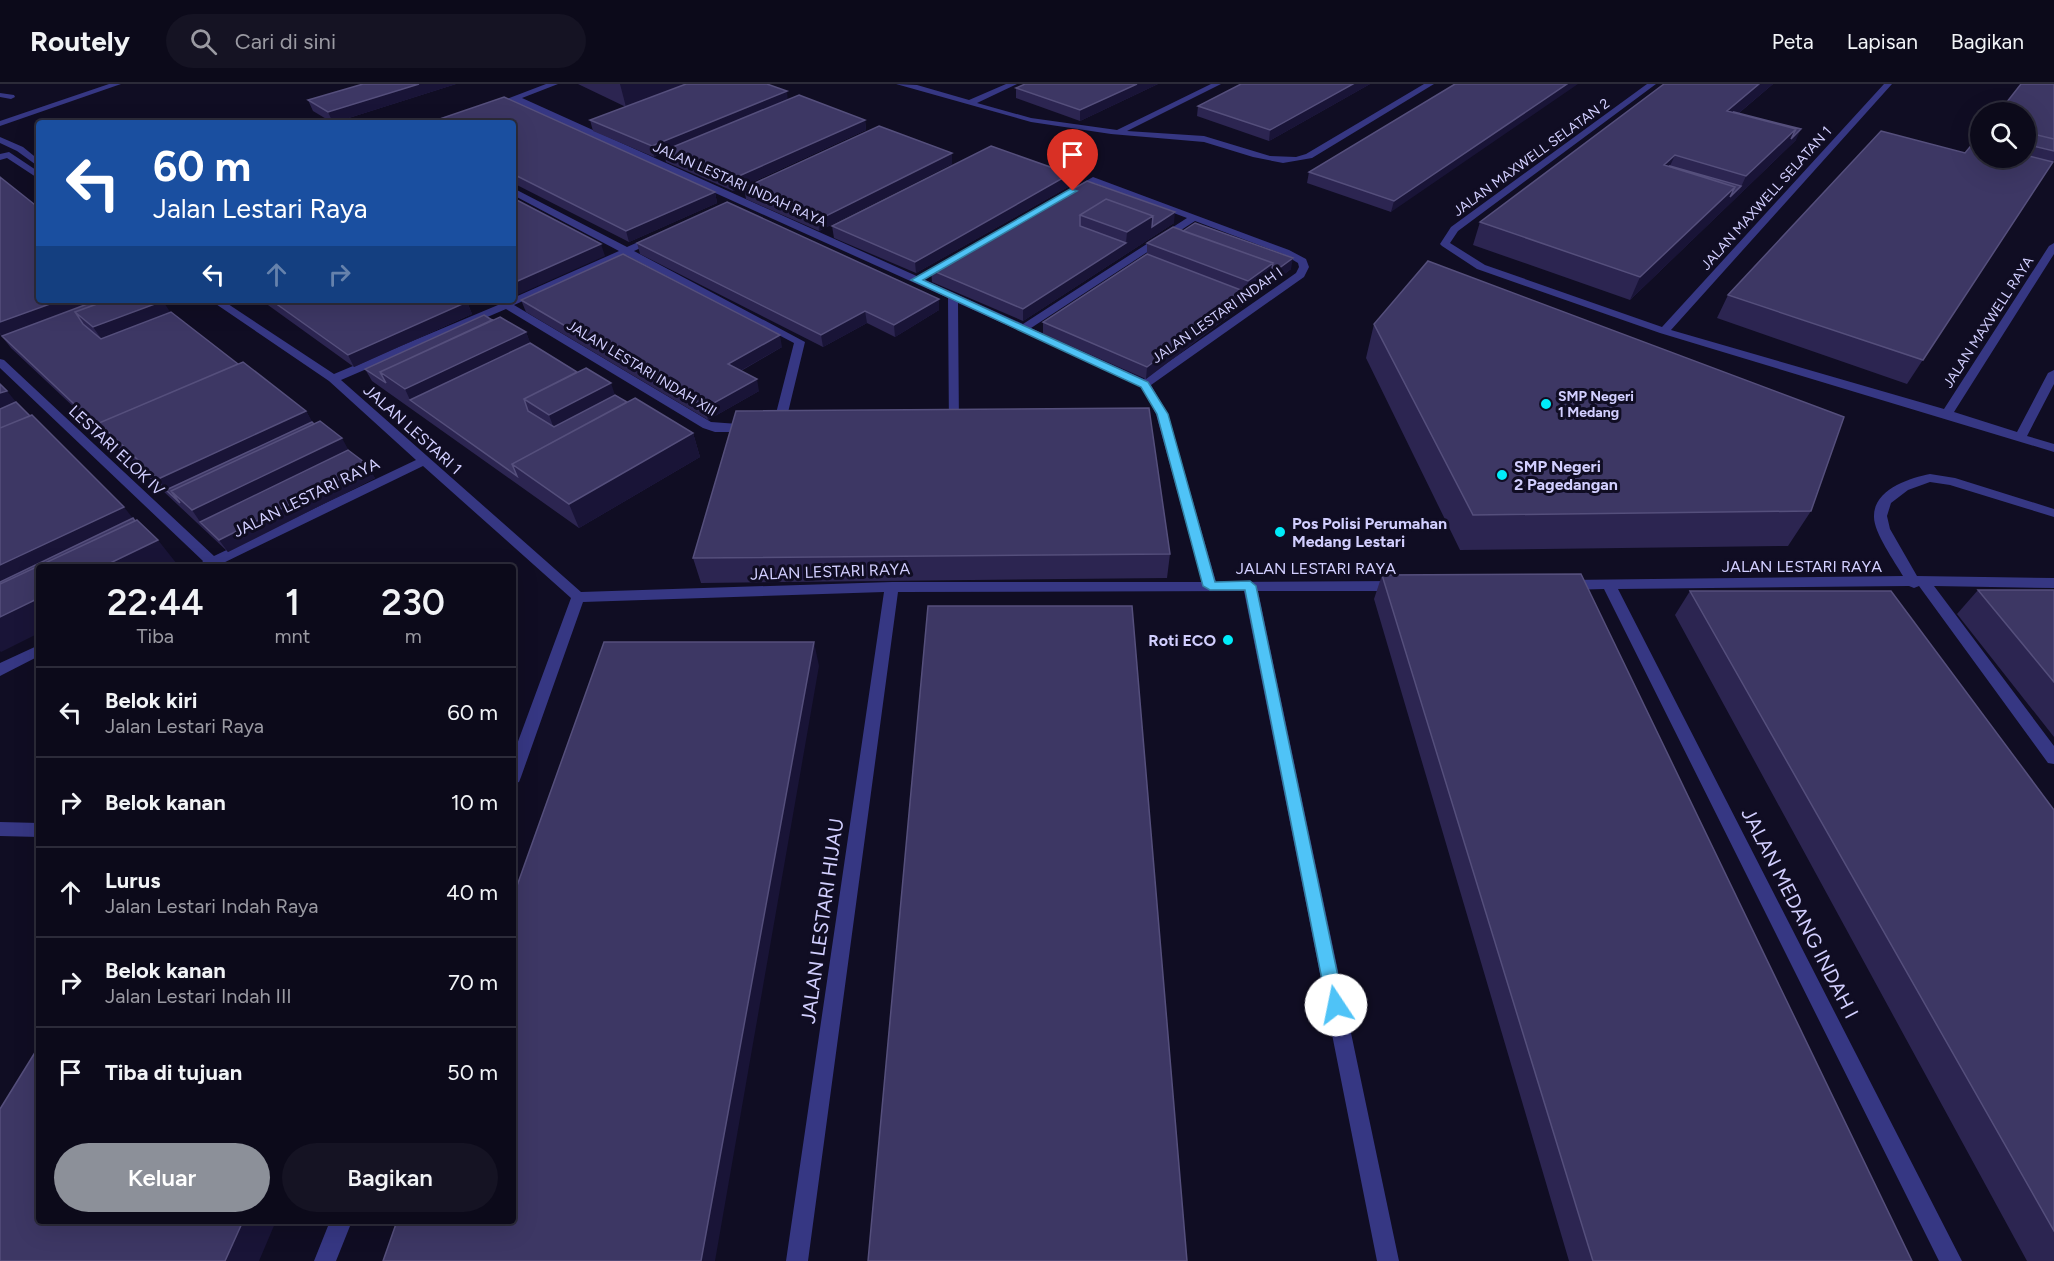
<!DOCTYPE html>
<html lang="id">
<style>
body{margin:0;font-family:Figtree,sans-serif;background:#151323;color:#f1f3f6;height:100vh;display:flex;flex-direction:column;font-size:22px;white-space:nowrap}
*{box-sizing:border-box;margin:0}
p{font-size:20px;color:#9a9aa2}
.icon{flex:none;width:33px;height:33px;fill:none;stroke:currentColor;stroke-width:2;stroke-linecap:round;stroke-linejoin:round}
.map{position:relative;flex:1;overflow:hidden}
.drawer{position:absolute;left:36px;top:480px;width:480px;height:660px;display:flex;flex-direction:column;background:#0c0a1a;border-radius:6px;box-shadow:0 6px 24px #0002,0 0 0 2px #2c2b39}
.drawer>*{flex:none}
.top-card{position:absolute;left:36px;top:36px;width:480px;height:183px;border-radius:6px;box-shadow:0 6px 24px #0002,0 0 0 2px #2c2b39;background:#1a4fa0;color:#fff;overflow:hidden}
.fabs{position:absolute;left:1970px;top:18px;display:grid;gap:12px}
.fabs a{display:grid;place-items:center;width:66px;height:66px;border-radius:50%;background:#0c0a1a;box-shadow:0 6px 24px #0002,0 0 0 2px #2c2b39;font-size:30px}
.pin{position:absolute;display:grid;place-items:center;width:51px;height:51px;color:#fff;margin:-62px -26px;border-radius:50% 50% 50% 0;rotate:-45deg;box-shadow:0 0 6px #0007}
.pin .icon{rotate:45deg}
.me{position:absolute;width:66px;margin:-33px;rotate:349deg;stroke-linejoin:round;filter:drop-shadow(0 0 4px #0008)}
.turn{display:flex;align-items:center;gap:21px;height:126px;padding:0 18px;font-size:27px}
.turn .icon{width:78px;height:78px;stroke-width:2.5}
.turn b{display:block;font-size:42px;line-height:51px}
.lanes{display:flex;align-items:center;height:57px;padding:0 18px;background:#0003;justify-content:center;gap:30px;direction:ltr}
.lanes .off{opacity:.35}
.eta{display:flex;justify-content:space-evenly;align-items:center;height:102px;text-align:center}
.eta b{font-size:36px;font-weight:600;line-height:42px}
.primary-button{display:flex;gap:12px;margin-top:auto;padding:12px 18px}
.primary-button a{flex:1;height:69px;border-radius:36px;background:#8c9099;color:#fff;font-size:24px;font-weight:600;line-height:69px;text-align:center}
.primary-button a+a{background:#151323;color:#f1f3f6}
ul{padding:0;list-style:none}
li{display:flex;align-items:center;gap:18px;height:90px;padding:0 18px;border-top:2px solid #2c2b39}
li div{flex:1}
li b{display:block;font-size:22px}
li em{font-style:normal}
header{display:flex;align-items:center;gap:36px;box-sizing:border-box;height:84px;padding:0 30px;background:#0c0a1a;border-bottom:2px solid #2c2b39}
header strong{font-size:28px}
nav{display:flex;gap:33px;margin-inline-start:auto;font-size:21px}
.search{width:420px;height:54px;background:#151323;display:flex;align-items:center;gap:15px;box-sizing:border-box;padding:0 21px;border-radius:33px;color:#9a9aa2;font-size:22px}
.map>svg:first-child{display:block}
.lines{fill:none;stroke-linecap:round;stroke-linejoin:round}
.street{fill:#363783;fill-rule:evenodd}
.wall{fill:#2c2551}
.shaded-wall{fill:#191437}
.building{fill:#3d3764;stroke:#554f7c;stroke-width:1.5}
.route{fill:#4fc3f7;stroke:#337fa1;stroke-width:1.5}
.poi-dot{fill:#00ecfa;stroke:#100d23;stroke-width:2}
.labels{text-anchor:middle;stroke-width:6;stroke-linejoin:round;paint-order:stroke}
.far-street-label{font-size:14px;fill:#d2cfff;stroke:#100d23}
.far-poi-label{font-size:14px;font-weight:bold;fill:#d2cfff;stroke:#100d23;text-anchor:start}
.street-label{font-size:16px;fill:#d2cfff;stroke:#100d23}
.poi-label{font-size:16px;font-weight:bold;fill:#d2cfff;stroke:#100d23;text-anchor:start}
.near-street-label{font-size:20px;fill:#d2cfff;stroke:#100d23}
</style>
<header>
<strong>Routely</strong>
<div class="search"><svg class="icon" aria-label="search" viewBox="0 0 24 24"><circle cx="10" cy="10" r="6"/><path d="M15 15l6 6"/></svg>Cari di sini</div>
<nav><a>Peta</a><a>Lapisan</a><a>Bagikan</a></nav>
</header>
<div class="map">
<svg width="2054" height="1177" viewBox="0 0 2054 1177">
<rect width="100%" height="100%" fill="#100d23"/>
<g class="lines">
<path class="street" d="M109,0H121L0,42V37Z
M546,0H558L522,14L1023,240L1187,134L1094,99L1075,110L1067,108L1093,93L1289,166L1306,175L1309,183L1304,193L1151,301L1168,330L1216,498L1397,497L1404,502L1397,507H1258L1399,1177H1377L1244,507L898,508L808,1177H786L884,508L583,518L521,693L519,698L513,700V671L571,514L423,382L215,483H199L203,477L0,284V275L4,276L214,472L416,376L329,297L210,216H222L334,290L498,221L493,216H513V214L619,167L513,111V104L627,163L654,151H660V155L634,167L805,258L784,345L782,348H774L772,345L794,259L626,171L514,221L711,338L752,341L758,345L756,348H715L703,344L506,225L341,296L581,508L892,498H1202L1156,330L1141,302L958,219L959,344L957,347H949L948,214L507,15ZM1195,137L1283,170L1298,179L1299,183L1296,189L1144,295L1031,244Z
M896,0L917,1L969,16L1006,0H1017L977,19L1031,34L1117,46L1211,0H1221L1127,47L1204,52L1270,72L1296,73L1306,70L1424,0H1434L1312,74L1283,79L1253,73L1204,58L1111,50L1031,38Z
M1647,0H1656L1458,147L1450,159L1485,181L1662,243L1884,0H1892L1671,246L1944,325L2049,162L2054,159V170L1954,328L2017,348L2048,289L2054,286V300L2027,352L2054,360V368L1660,249L1477,185L1442,162L1440,160L1451,143Z
M0,9L14,11L15,13L11,15L0,13Z
M0,53L23,63L39,76V83L17,67L0,59Z
M9,68L39,88V95L7,74L0,76V70Z
M1930,390L1955,394L2054,425V433L1950,401L1930,398L1908,406L1891,419L1887,432L1890,445L1917,492L2054,494V504L1934,502L2054,662V680L2048,679L1919,502L1914,504L1909,502L1618,505L1962,1177H1939L1604,505L1568,506L1561,501L1568,496L1903,492C1895,478 1874,449 1874,433C1873,406 1909,394 1930,390Z
M39,561V572L0,592V579Z
M0,738L39,739V753L0,752Z
M330,1137H352L336,1177H314Z"/>
</g>
<path class="wall" d="M363,0H456L333,39L313,27L308,16Z
M578,0H767L788,16L865,36L866,46L733,107L666,78L664,69L654,73L593,47L590,36L626,23Z
M1025,0H1158L1080,37L1016,14V4Z
M1241,0H1370L1269,57L1197,32L1198,22Z
M1455,0L1391,128L1307,99L1309,88Z
M1664,0H1773L1739,29L1796,56L1630,216L1473,161L1480,138Z
M2054,0V76L1907,300L1717,234L1728,211L1965,69L1975,59L1980,51V74H2025V28Z
M513,39L715,108L717,119L629,158L513,99Z
M952,69V80L819,147L746,115L744,104Z
M1070,90V102L916,189L834,154L832,142Z
M0,93L39,216L171,228L238,280L306,327L312,338L348,366L375,394L228,468L11,264L0,250Z
M1087,97L1174,139L1023,237L932,198L931,186Z
M637,159L939,215V226L895,253L867,239L823,263L640,170Z
M1147,159L1291,185L1146,295L1043,250V238L1147,170Z
M261,216H463L467,218L472,230L354,283Z
M521,216L782,263L741,287L759,307L708,336L526,228Z
M492,236L526,248L530,259L627,318L693,349L700,373L579,444L372,297L365,285Z
M1374,240L1811,427L1788,462L1460,466L1366,274Z
M1170,470L1167,494L701,499L693,474Z
M1382,491L1912,1177H1569L1374,515Z
M1978,506H2054V653L1957,530Z
M1690,507L2054,726V1177H2027L1675,531Z"/>
<path class="shaded-wall" d="M419,0H456L333,39L328,28Z
M620,0H693L626,23Z
M1137,0H1158L1080,37V26Z
M1353,0H1370L1269,57L1270,46Z
M1567,0H1578L1391,128L1394,117Z
M1759,0H1773L1728,38L1727,27Z
M787,7L788,18L663,67L664,69L654,73L652,62Z
M865,36L866,46L733,107L730,96Z
M1796,45H1801L1796,56L1736,114L1746,92Z
M952,69V80L819,147L818,136Z
M1675,71L1665,93L1664,81Z
M1070,90V102L916,189L915,178Z
M1741,102L1736,114L1630,216L1640,193L1735,103Z
M715,108L717,119L629,158L626,147Z
M1175,128L1174,139L1023,237V225L1126,159L1127,148L1153,132Z
M601,160L605,172L513,213V199Z
M1293,174L1291,185L1146,295L1147,283L1246,208L1248,197L1273,179Z
M939,215V226L895,253L894,241Z
M61,216H101L2,253L0,249V238Z
M163,217L178,240L110,267L93,243Z
M467,218L472,230L354,283L348,271Z
M865,227L867,239L823,263L821,251Z
M526,248L535,271L410,316L405,305Z
M780,251L782,263L731,292L728,280Z
M757,295L759,307L708,336L705,324Z
M611,299L619,323L558,356L549,331Z
M7,307L26,330L0,341V309Z
M306,327L320,351L166,406L158,395Z
M693,349L700,373L579,444L569,420Z
M342,354L355,378L200,438L209,451L192,426Z
M368,381L375,394L228,468L219,456Z
M124,423L143,447L0,516V481Z
M158,456L177,480L171,483H72Z
M39,499V549L1,568L0,567V518Z
M814,558L819,582L715,1177H701Z
M243,1137H276L259,1177H225Z"/>
<path class="building" d="M363,0H419L328,28L308,16Z
M686,0H767L787,7L652,62L590,36Z
M1025,0H1137L1080,26L1016,4Z
M1241,0H1353L1270,46L1198,22Z
M1455,0H1567L1394,117L1309,88Z
M1664,0H1759L1727,27L1796,45L1746,92L1675,71L1664,81L1735,103L1640,193L1480,138Z
M2021,0H2054V55L2025,48V28H1999Z
M799,11L865,36L730,96L663,67Z
M504,13L715,108L626,147L513,90V39H428Z
M1733,28H1734L1801,45L1791,55L1796,45Z
M879,42L952,69L818,136L744,104Z
M1881,47L1965,69L1974,58L1980,60V74H2025V71L2053,78L1923,276L1728,211Z
M2025,48L2054,55V67L2025,60Z
M991,62L1070,90L915,178L832,142Z
M1669,82H1670L1741,102L1730,113L1735,103Z
M0,93L39,124V216H61L0,238Z
M1087,97L1175,128L1152,143L1153,132L1106,115L1080,131V142L1126,159L1023,225L931,186Z
M513,114L601,160L513,199Z
M1106,115L1153,132L1127,148L1080,131Z
M727,118L939,215L894,241L865,227L821,251L637,159Z
M1195,139L1293,174L1271,190L1273,179L1183,147Z
M1173,143L1273,179L1248,197L1147,159Z
M623,170L780,251L728,280L757,295L705,324L521,216Z
M1147,170L1246,208L1147,283L1043,238Z
M1428,177L1844,333L1811,427L1473,431L1374,240Z
M98,216H108L75,228L83,240L101,255L171,228L238,280L99,339L107,351L2,252Z
M108,216H163V217L93,243L75,228Z
M271,216H463L467,218L348,271Z
M484,231L492,236L380,288L386,299L365,285Z
M500,233L526,248L405,305L380,288Z
M530,259L577,288L524,315L528,327L554,343L615,311L627,318L512,380L517,392L410,316Z
M243,278L306,327L158,395L99,339Z
M586,284L611,299L549,331L524,315Z
M0,300L7,307L0,309Z
M635,314L693,349L569,420L512,380Z
M16,318L30,332L0,344V325Z
M1149,324L1170,470L693,474L736,327Z
M32,331L124,423L0,481V344Z
M320,337L342,354L192,426L171,407Z
M312,338L314,340L171,407L180,419L166,406Z
M348,366L368,381L219,456L200,438Z
M133,434L135,437L0,500V498Z
M137,436L158,456L102,483H39V514L0,533V500Z
M1581,490L1912,1177H1593L1382,491Z
M1978,506H2054V598Z
M1690,507H1891L2054,726V1147Z
M928,522H1132L1187,1177H868Z
M604,558H814L701,1177H383L397,1137H513V813Z
M39,962V1137H243L225,1177H0V1025Z"/>
<path class="route" d="M1070,105L1077,107L923,196L1148,298L1168,330L1215,498L1250,497L1256,502L1344,921L1342,927L1336,929L1330,927L1327,921L1245,506H1210L1203,502L1157,330L1141,303L911,196Z"/>
<g class="poi-dot">
<circle cx="1546" cy="320" r="6"/>
<circle cx="1502" cy="391" r="6"/>
<circle cx="1280" cy="448" r="6"/>
<circle cx="1228" cy="556" r="6"/>
</g>
<g class="labels">
<g class="far-street-label">
<text transform="translate(1531 73) rotate(-36)" y="5">JALAN MAXWELL SELATAN 2</text>
<text transform="translate(740 100) rotate(24)" y="5">JALAN LESTARI INDAH RAYA</text>
<text transform="translate(1766 114) rotate(-48)" y="5">JALAN MAXWELL SELATAN 1</text>
<text transform="translate(1217 231) rotate(-35)" y="5">JALAN LESTARI INDAH I</text>
<text transform="translate(1988 238) rotate(-57)" y="5">JALAN MAXWELL RAYA</text>
<text transform="translate(642 284) rotate(31)" y="5">JALAN LESTARI INDAH XIII</text>
</g>
<g class="far-poi-label">
<text x="1558" y="317">SMP Negeri<tspan x="1558" dy="16">1 Medang</tspan></text>
</g>
<g class="street-label">
<text transform="translate(413 345) rotate(42)" y="6">JALAN LESTARI 1</text>
<text transform="translate(117 366) rotate(43)" y="6">LESTARI ELOK IV</text>
<text transform="translate(306 413) rotate(-26)" y="6">JALAN LESTARI RAYA</text>
<text x="1802" y="488">JALAN LESTARI RAYA</text>
<text x="1316" y="490">JALAN LESTARI RAYA</text>
<text transform="translate(830 487) rotate(-2)" y="6">JALAN LESTARI RAYA</text>
</g>
<g class="poi-label">
<text x="1514" y="388">SMP Negeri<tspan x="1514" dy="18">2 Pagedangan</tspan></text>
<text x="1292" y="445">Pos Polisi Perumahan<tspan x="1292" dy="18">Medang Lestari</tspan></text>
<text x="1216" y="562" text-anchor="end">Roti ECO</text>
</g>
<g class="near-street-label">
<text transform="translate(1800 829) rotate(63)" y="7">JALAN MEDANG INDAH I</text>
<text transform="translate(822 837) rotate(-82)" y="7">JALAN LESTARI HIJAU</text>
</g>
</g>
</svg>
<div class="fabs">
<a><svg class="icon" aria-label="search" viewBox="0 0 24 24"><circle cx="10" cy="10" r="6"/><path d="M15 15l6 6"/></svg></a>
</div>
<div class="pin" style="left:1073px;top:107px;background:#d93025"><svg class="icon" aria-label="arrive" viewBox="0 0 24 24"><path d="M6 21V4h12l-3 4 3 4H6"/></svg></div>
<svg class="me" style="left:1336px;top:921px" viewBox="-20 -20 40 40"><circle r="19" fill="#fff"/><path d="M0-13L10 11 0 6-10 11z" fill="#4fc3f7"/></svg>
<div class="top-card">
<div class="turn"><svg class="icon" aria-label="left" viewBox="0 0 24 24"><path d="M17 20v-9H6M10 6l-5 5 5 5"/></svg><div><b>60 m</b>Jalan Lestari Raya</div></div>
<div class="lanes"><svg class="icon" aria-label="left" viewBox="0 0 24 24"><path d="M17 20v-9H6M10 6l-5 5 5 5"/></svg><svg class="icon off" aria-label="ahead" viewBox="0 0 24 24"><path d="M12 20V5M6 11l6-6 6 6"/></svg><svg class="icon off" aria-label="right" viewBox="0 0 24 24"><path d="M7 20v-9h11M14 6l5 5-5 5"/></svg></div>
</div>
<section class="drawer">
<div class="eta">
<div><b>22:44</b><p>Tiba</p></div>
<div><b>1</b><p>mnt</p></div>
<div><b>230</b><p>m</p></div>
</div>
<ul>
<li><svg class="icon" aria-label="left" viewBox="0 0 24 24"><path d="M17 20v-9H6M10 6l-5 5 5 5"/></svg><div><b>Belok kiri</b><p>Jalan Lestari Raya</p></div><em>60 m</em></li>
<li><svg class="icon" aria-label="right" viewBox="0 0 24 24"><path d="M7 20v-9h11M14 6l5 5-5 5"/></svg><div><b>Belok kanan</b></div><em>10 m</em></li>
<li><svg class="icon" aria-label="ahead" viewBox="0 0 24 24"><path d="M12 20V5M6 11l6-6 6 6"/></svg><div><b>Lurus</b><p>Jalan Lestari Indah Raya</p></div><em>40 m</em></li>
<li><svg class="icon" aria-label="right" viewBox="0 0 24 24"><path d="M7 20v-9h11M14 6l5 5-5 5"/></svg><div><b>Belok kanan</b><p>Jalan Lestari Indah III</p></div><em>70 m</em></li>
<li><svg class="icon" aria-label="arrive" viewBox="0 0 24 24"><path d="M6 21V4h12l-3 4 3 4H6"/></svg><div><b>Tiba di tujuan</b></div><em>50 m</em></li>
</ul>
<div class="primary-button"><a>Keluar</a><a>Bagikan</a></div>
</section>
</div>
